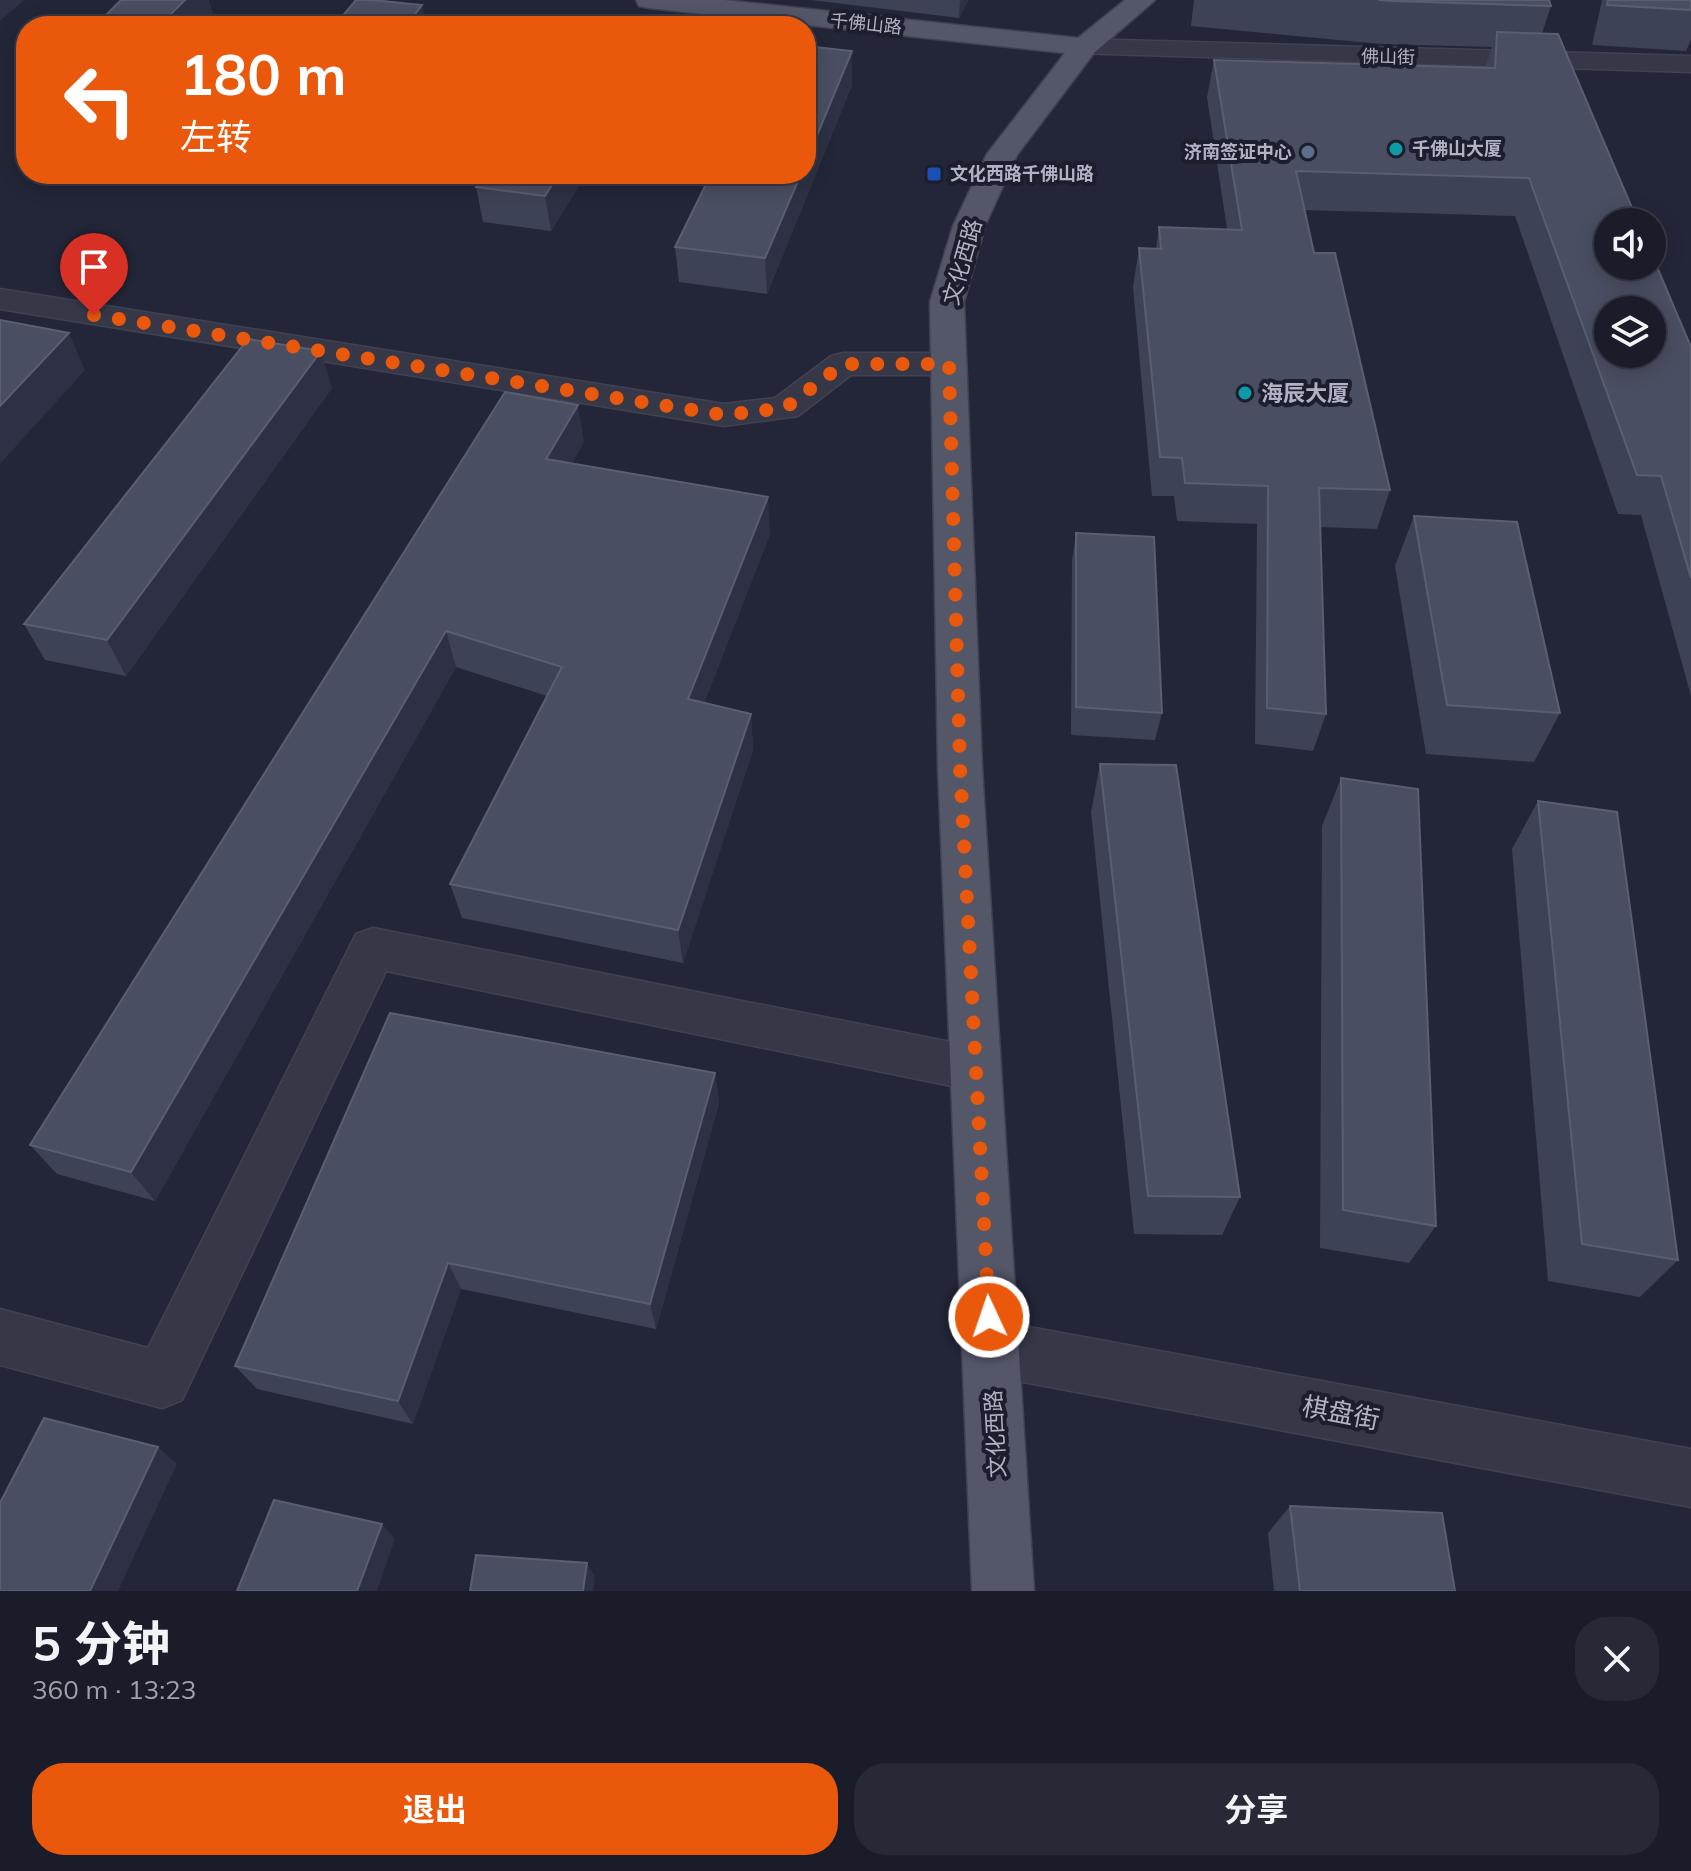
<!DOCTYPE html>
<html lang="zh">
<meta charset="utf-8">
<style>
body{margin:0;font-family:Mulish,"Noto Sans SC",sans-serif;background:#272936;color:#f1f3f6;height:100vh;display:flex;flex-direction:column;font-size:30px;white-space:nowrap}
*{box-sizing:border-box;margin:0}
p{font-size:26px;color:#9fa1a8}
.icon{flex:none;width:44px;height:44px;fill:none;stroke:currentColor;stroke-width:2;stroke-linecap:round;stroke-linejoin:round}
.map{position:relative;height:1591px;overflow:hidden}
.side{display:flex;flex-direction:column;background:#1a1c2a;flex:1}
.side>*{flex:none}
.guide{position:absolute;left:16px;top:16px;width:800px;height:168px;border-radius:32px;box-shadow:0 4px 20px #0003,0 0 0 2px #383a47;background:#ea580c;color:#fff;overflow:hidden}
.controls{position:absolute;left:1594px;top:208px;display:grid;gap:16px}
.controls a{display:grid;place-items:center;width:72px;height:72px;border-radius:50%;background:#1a1c2a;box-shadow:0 4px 20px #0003,0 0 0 2px #383a47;font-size:40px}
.pin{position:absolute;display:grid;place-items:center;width:68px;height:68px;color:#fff;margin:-82px -34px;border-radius:50% 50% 50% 0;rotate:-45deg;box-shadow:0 0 8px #0007}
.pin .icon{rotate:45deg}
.me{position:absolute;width:88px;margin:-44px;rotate:357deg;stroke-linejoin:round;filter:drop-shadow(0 0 6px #0008)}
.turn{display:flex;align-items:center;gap:28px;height:168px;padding:0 32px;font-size:36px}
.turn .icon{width:104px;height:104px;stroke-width:2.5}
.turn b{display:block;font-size:56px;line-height:68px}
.round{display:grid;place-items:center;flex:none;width:84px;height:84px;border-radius:32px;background:#272936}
.summary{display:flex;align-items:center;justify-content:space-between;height:136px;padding:0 32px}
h1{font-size:48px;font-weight:700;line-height:60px}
.primary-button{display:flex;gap:16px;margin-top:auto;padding:16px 32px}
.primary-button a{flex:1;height:92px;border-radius:32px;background:#ea580c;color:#fff;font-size:32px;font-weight:700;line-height:92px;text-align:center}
.primary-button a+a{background:#272936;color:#f1f3f6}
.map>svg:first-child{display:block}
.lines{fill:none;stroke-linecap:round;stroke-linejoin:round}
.minor-casing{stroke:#404251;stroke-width:3}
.major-casing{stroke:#404251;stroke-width:3}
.minor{fill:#363848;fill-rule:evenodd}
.major{fill:#545768;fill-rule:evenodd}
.wall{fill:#3e4256}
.shaded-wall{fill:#2e3145}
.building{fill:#4a4e62;stroke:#5a5e71;stroke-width:2;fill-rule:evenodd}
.route{stroke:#ea580c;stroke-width:14;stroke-dasharray:0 25.2}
.culture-dot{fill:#0f9aa8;stroke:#1c1e2d;stroke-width:3}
.service-dot{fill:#5c6f8a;stroke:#1c1e2d;stroke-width:3}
.transit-dot{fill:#1a4fb4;stroke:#1c1e2d;stroke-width:3}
.labels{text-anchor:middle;stroke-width:8;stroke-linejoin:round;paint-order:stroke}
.far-street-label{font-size:18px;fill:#b1b3c4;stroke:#1c1e2d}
.far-poi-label{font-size:18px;font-weight:bold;fill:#b1b3c4;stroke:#1c1e2d;text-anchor:start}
.street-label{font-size:22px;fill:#b1b3c4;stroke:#1c1e2d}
.poi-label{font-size:22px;font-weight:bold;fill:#b1b3c4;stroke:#1c1e2d;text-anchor:start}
.near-street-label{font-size:26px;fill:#b1b3c4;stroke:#1c1e2d}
</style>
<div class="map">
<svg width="1691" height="1591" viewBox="0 0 1691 1591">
<rect width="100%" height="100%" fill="#232638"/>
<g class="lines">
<defs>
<path id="minor" d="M1084,39L1691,56V72L1074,53L1070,47L1074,41Z
M0,289L724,404L775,398L831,356L843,353H949L961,356L966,364L961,372L949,375H851L798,416L724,426L0,309Z
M373,928L976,1047L994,1053L1001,1069L994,1085L976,1091L386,971L182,1400L162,1408L0,1365V1309L148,1348L356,934Z
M991,1320L1691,1449V1507L991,1376L971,1368L963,1348L971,1328Z"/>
<path id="major" d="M636,0H724L1078,38L1125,0H1155L1094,53L1017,155L985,226L964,302L982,767L1034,1591H972L938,767L930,302L953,226L987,154L1065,53L649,8L639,6Z"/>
</defs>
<use href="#minor" class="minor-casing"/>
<use href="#major" class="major-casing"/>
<use href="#minor" class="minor"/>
<use href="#major" class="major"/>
</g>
<path class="wall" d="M811,0H968L959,18Z
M1194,0H1549L1551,6L1542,33L1691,347V696L1641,515L1618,514L1515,216L1305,210L1314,253L1390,490L1377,529L1320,527L1326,714L1313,751L1255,744L1257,524L1177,521L1174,496H1152L1133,287L1139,248L1156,249L1159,227L1227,229L1207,97L1214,60L1485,68L1492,47L1381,44L1191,26Z
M1602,0H1691V40L1686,51L1592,45Z
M852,51V85L767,294L679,282L675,247Z
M26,93V127L16,103Z
M586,174L551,231L483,222L476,187Z
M332,388L126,676L45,660L24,624Z
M584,442L571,464L770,534L704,703L751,714L753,750L683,963L462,918L450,884L547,696L456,667L155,1201L57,1174L30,1145Z
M1414,516L1560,713L1534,762L1426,754L1395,566Z
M1076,533L1162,713L1155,740L1071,735L1072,561Z
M1100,764L1240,1197L1222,1235L1134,1234L1091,812Z
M1341,778L1436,1226L1409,1263L1320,1248L1322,826Z
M1538,801L1678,1260L1640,1297L1548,1281L1512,849Z
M715,1073L719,1103L656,1329L461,1289L413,1424L257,1389L235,1366Z
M1290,1506L1455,1591H1274L1268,1533Z"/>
<path class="shaded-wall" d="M0,0H24L0,21Z
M185,0H209L213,14L202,26H159Z
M960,0H968L959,18Z
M422,5L427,26H406Z
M852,51V85L767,294L765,258L801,174H806V162Z
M559,174H586L551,231L545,196Z
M69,333L85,370L0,464V406Z
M321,351L332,388L126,676L107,640Z
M578,405L584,442L553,496L546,459Z
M768,497L770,534L692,735L688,699Z
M446,631L456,667L155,1201L131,1172Z
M751,714L753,750L683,963L678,930Z
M715,1073L719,1103L656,1329L650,1304Z
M448,1263L461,1289L413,1424L398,1401Z
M158,1447L177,1464L118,1591H90Z
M382,1524L395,1539L377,1591H357Z
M587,1563L595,1577L593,1591H583Z"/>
<path class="building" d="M121,0H185L159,26H95Z
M356,0H372L422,5L406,26H334Z
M1379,0H1549L1551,6L1393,1Z
M1608,0H1691V10L1607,5Z
M569,21L618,26H568Z
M1497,32L1558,34L1638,222H1608V266H1652V255L1691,347V578L1661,476L1637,475L1529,178L1296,171L1314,253H1335L1390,490L1319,488L1326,714L1267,708L1268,486L1185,483L1182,458L1160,457L1139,248L1161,249L1159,227L1242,230L1214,60L1495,68ZM1608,310H1652V354H1608Z
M806,46L852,51L806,162Z
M26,93V104L16,103Z
M485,174H559L545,196L476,187Z
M711,174H801L765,258L675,247Z
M0,320L69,333L0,406Z
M248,339L321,351L107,640L24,624Z
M505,392L578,405L546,459L768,497L688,699L751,714L678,930L450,884L562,667L446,631L131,1172L30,1145Z
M1414,516L1517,522L1560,713L1447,705Z
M1076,533L1154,537L1162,713L1076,707Z
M1100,764L1176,765L1240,1197L1148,1196Z
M1341,778L1418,789L1436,1226L1343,1210Z
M1538,801L1617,812L1678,1260L1582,1244Z
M390,1013L715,1073L650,1304L448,1263L398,1401L235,1366Z
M44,1418L158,1447L90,1591H0V1503Z
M274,1500L382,1524L357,1591H237Z
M1290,1506L1442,1513L1455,1591H1300Z
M476,1555L587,1563L583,1591H470Z"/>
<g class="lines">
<path class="route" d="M94,315L724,415L785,408L843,364H949L960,767L989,1317"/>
</g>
<g class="culture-dot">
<circle cx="1396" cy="149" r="8"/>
<circle cx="1245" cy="393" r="8"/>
</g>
<circle class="service-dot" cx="1308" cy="152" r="8"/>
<rect class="transit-dot" x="926" y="166" width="16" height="16" rx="4"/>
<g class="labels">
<g class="far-street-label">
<text transform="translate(866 24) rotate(6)" y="6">千佛山路</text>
<text transform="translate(1388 57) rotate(1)" y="6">佛山街</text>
</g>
<g class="far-poi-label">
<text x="1412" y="155">千佛山大厦</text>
<text x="1292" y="158" text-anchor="end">济南签证中心</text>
<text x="950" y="180">文化西路千佛山路</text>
</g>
<g class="street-label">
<text transform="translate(962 262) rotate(-74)" y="8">文化西路</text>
<text transform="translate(995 1434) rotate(-93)" y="8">文化西路</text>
</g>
<g class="poi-label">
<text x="1261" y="401">海辰大厦</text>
</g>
<g class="near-street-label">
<text transform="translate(1341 1413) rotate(11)" y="9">棋盘街</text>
</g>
</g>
</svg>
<div class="controls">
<a><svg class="icon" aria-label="sound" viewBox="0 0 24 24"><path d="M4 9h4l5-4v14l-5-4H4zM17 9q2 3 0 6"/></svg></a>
<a><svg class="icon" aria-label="layers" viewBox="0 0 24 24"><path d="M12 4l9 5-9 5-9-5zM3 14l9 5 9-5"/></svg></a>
</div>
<div class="pin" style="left:94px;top:315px;background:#d93025"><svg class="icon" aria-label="arrive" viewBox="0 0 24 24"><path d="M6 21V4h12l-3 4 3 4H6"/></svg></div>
<svg class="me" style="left:989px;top:1317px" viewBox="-20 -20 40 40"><circle r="17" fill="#ea580c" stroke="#fff" stroke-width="3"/><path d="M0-11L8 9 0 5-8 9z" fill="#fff"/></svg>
<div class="guide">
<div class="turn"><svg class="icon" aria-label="left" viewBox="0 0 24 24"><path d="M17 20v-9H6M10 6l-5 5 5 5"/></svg><div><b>180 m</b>左转</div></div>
</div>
</div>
<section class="side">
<div class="summary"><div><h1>5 分钟</h1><p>360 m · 13:23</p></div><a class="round"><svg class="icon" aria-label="close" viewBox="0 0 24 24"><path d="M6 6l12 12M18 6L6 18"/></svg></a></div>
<div class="primary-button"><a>退出</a><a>分享</a></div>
</section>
